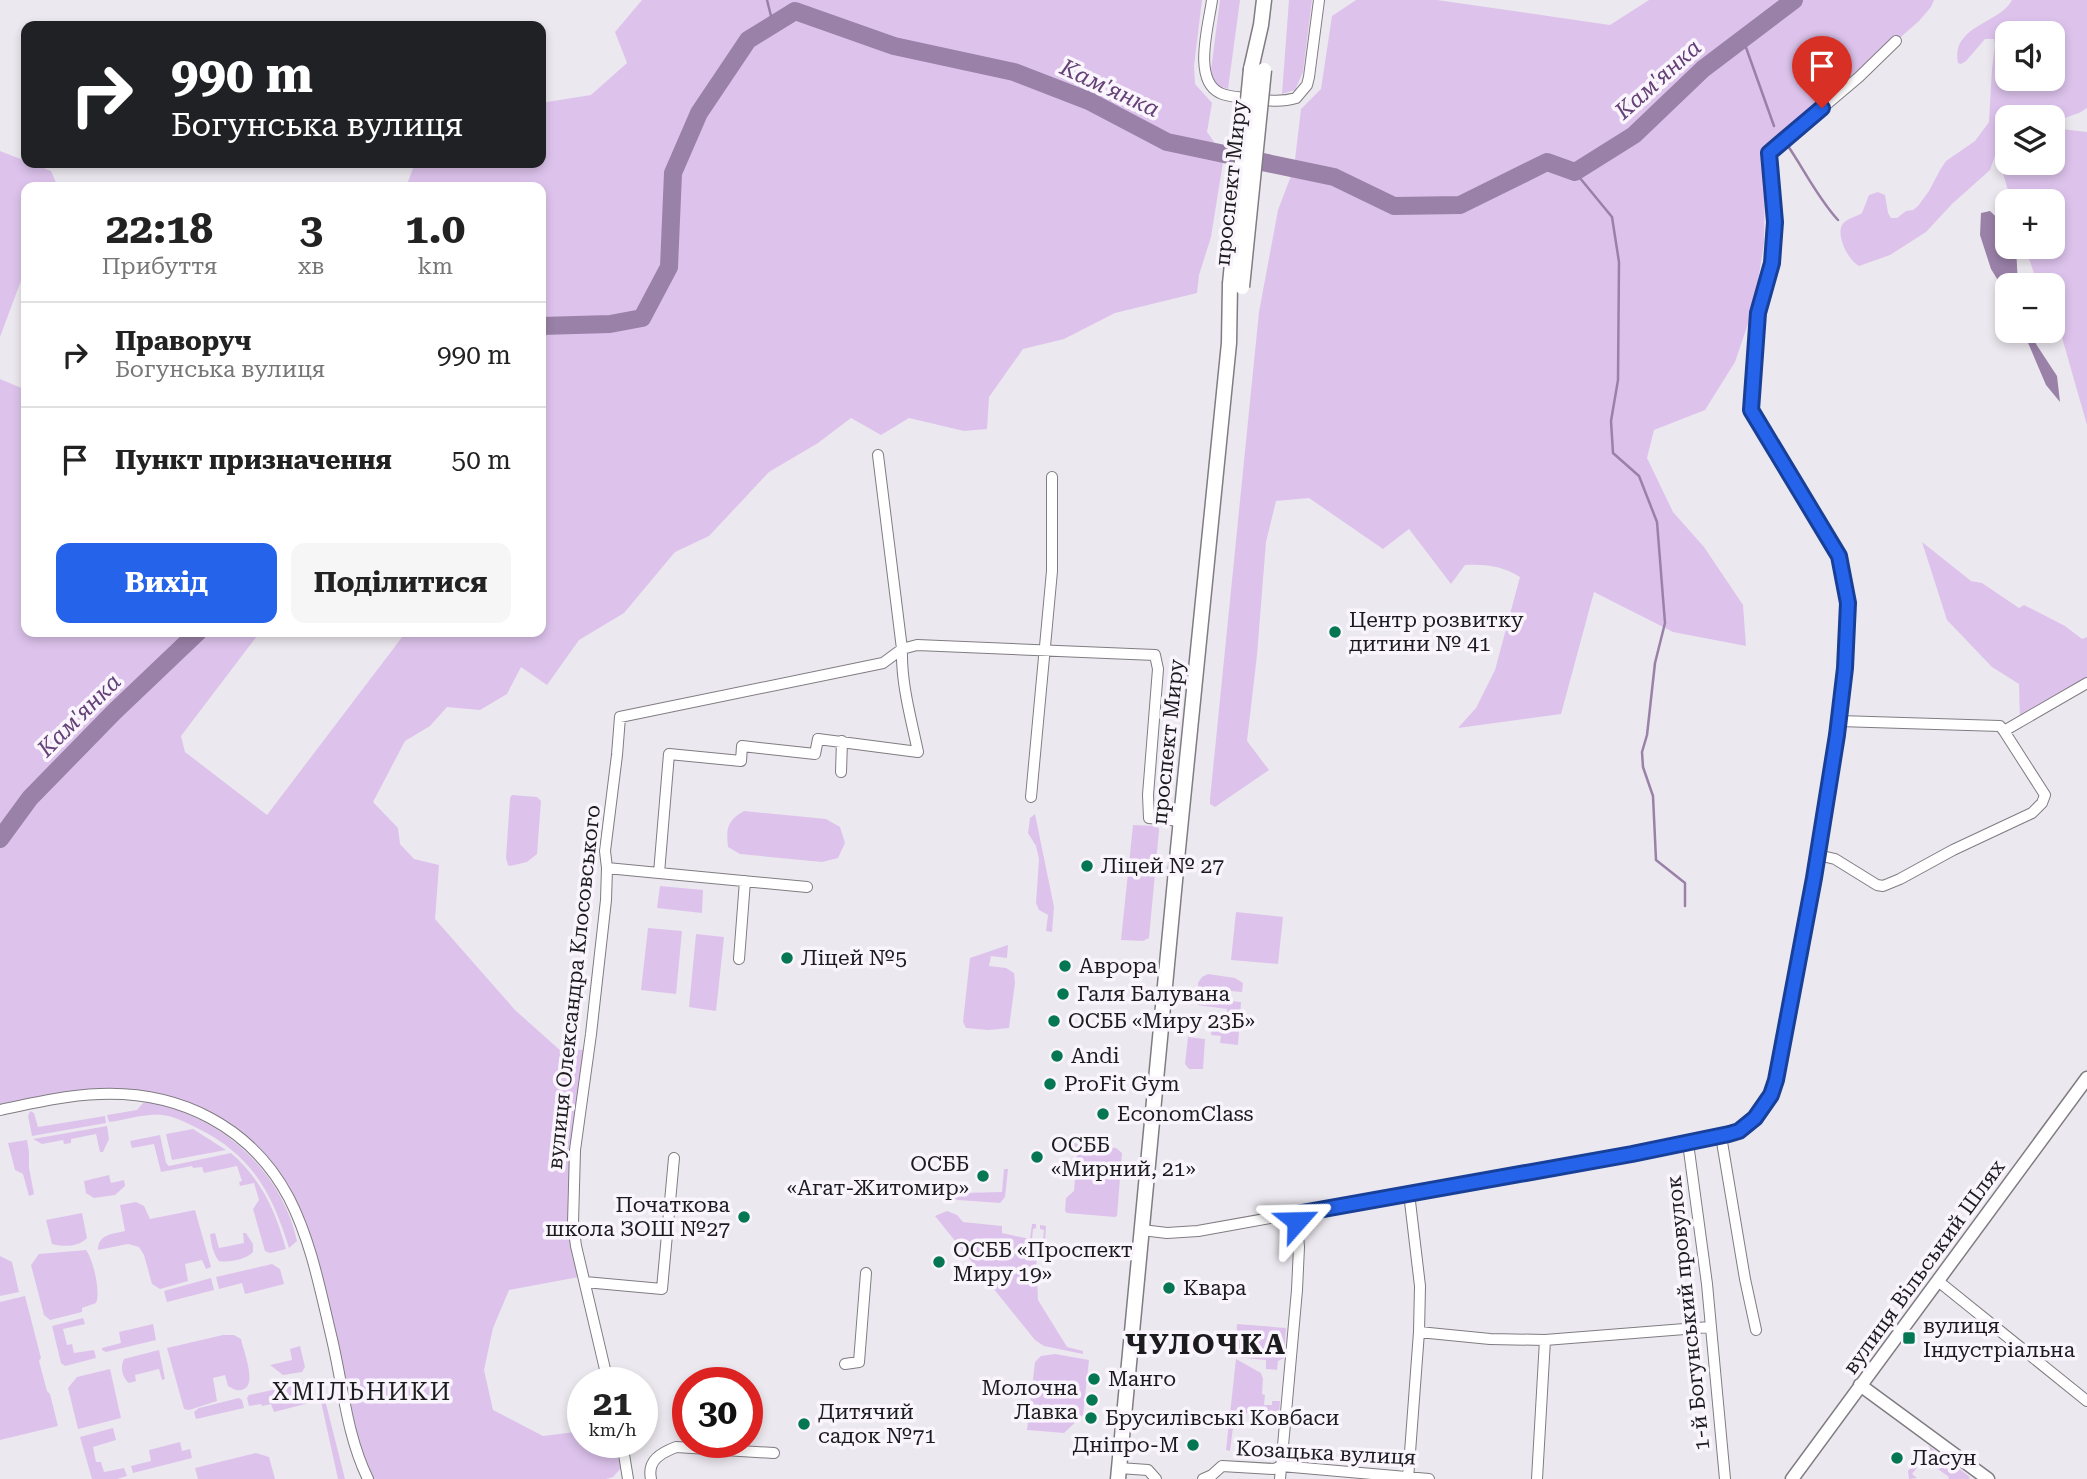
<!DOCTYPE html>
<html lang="uk">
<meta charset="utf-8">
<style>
body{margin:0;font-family:"Roboto Serif",serif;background:#f6f6f6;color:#222;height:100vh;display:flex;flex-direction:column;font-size:26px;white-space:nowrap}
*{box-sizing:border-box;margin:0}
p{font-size:23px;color:#767676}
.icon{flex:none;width:38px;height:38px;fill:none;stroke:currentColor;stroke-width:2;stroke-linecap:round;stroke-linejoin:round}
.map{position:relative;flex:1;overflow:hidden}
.panel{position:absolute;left:21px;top:182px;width:525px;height:455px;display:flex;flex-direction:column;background:#fff;border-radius:14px;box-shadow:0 4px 10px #0003}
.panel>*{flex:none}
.guide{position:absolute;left:21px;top:21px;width:525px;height:147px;border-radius:14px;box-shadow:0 4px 10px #0003;background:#202124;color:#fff;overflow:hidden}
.buttons{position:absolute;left:1995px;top:21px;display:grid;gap:14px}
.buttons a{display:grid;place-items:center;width:70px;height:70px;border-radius:14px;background:#fff;box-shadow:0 4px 10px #0003;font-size:35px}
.speed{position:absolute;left:567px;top:1367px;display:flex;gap:14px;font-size:35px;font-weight:700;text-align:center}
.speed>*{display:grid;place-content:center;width:91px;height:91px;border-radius:50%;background:#fff;box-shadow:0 4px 10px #0003;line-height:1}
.speed small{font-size:18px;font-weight:400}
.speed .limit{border:10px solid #d22;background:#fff;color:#111}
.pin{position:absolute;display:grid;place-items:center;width:60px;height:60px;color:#fff;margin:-72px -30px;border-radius:50% 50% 50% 0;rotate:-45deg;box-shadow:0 0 7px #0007}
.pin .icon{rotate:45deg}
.me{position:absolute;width:77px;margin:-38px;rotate:65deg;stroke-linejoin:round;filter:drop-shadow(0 0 5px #0008)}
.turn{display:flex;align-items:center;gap:24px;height:147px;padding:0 35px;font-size:32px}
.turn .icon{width:91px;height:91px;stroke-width:2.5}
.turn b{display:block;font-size:49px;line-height:60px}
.eta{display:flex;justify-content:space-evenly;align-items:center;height:119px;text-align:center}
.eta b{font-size:42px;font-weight:700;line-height:49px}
.button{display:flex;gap:14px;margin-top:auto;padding:14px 35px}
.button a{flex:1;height:80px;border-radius:14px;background:#2563eb;color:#fff;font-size:28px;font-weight:700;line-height:80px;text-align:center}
.button a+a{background:#f6f6f6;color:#222}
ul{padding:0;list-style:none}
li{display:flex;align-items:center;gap:21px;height:105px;padding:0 35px;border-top:2px solid #e0e0e0}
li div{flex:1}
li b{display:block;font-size:26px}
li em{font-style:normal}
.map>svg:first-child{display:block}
.green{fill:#ddc3ec;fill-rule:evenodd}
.water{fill:#9a81a8}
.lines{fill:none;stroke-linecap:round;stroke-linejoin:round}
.stream{stroke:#9a81a8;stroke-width:2.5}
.river{stroke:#9a81a8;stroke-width:18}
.street-casing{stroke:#807c82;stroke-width:12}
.secondary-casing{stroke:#807c82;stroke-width:15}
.primary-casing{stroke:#807c82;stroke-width:17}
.street{stroke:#fff;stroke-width:10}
.secondary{stroke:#fff;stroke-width:12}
.primary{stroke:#fff;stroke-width:14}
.primary-bridge-casing{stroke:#807c82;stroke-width:17;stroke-linecap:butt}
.primary-bridge{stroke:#fff;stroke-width:14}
.route-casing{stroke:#184099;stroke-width:18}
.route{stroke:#2563eb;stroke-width:12}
.poi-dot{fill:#047752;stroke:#faf5fd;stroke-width:2.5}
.labels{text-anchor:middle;stroke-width:7;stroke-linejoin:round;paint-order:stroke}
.street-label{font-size:21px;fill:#1c1b1d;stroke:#faf5fd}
.poi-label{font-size:21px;fill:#1c1b1d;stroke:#faf5fd;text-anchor:start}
.water-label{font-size:23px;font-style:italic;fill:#644177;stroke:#faf5fd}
.quarter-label{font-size:24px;letter-spacing:2px;fill:#1c1b1d;stroke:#faf5fd}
.district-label{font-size:28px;font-weight:bold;letter-spacing:2px;fill:#1c1b1d;stroke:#faf5fd}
</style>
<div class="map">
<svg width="2087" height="1479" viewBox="0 0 2087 1479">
<rect width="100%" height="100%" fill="#ece8ef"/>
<path class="green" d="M642,0H1202L1194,66L1195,84L1212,103L1207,132L1224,156L1211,237L1199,275L1197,293L1115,313L1064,339L1023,349L989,397L987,429L964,431L909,418L881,435L851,418L818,443L769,472L709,536L675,552L624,613L579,640L547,685L521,667L507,694L480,710L447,707L430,726L405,741L373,802L398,828L400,844L414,859L439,865L435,919L515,1010L562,1052L588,1049L573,1222L584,1276L509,1290L493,1328L484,1370L493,1410L543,1436L583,1431V1442H614L621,1468L613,1477L606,1479H368L298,1222L270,1168L209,1117L122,1093L0,1110V379L26,390V632H260L181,736L185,752L267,815L406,632H541V187H406L415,163H541V103L591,95L627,63L615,32Z
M1220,0H1240L1228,89L1219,86L1213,79L1211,70Z
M1289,0H1312L1303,72L1295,90L1282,94Z
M1356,0H1437L1610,25L1649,0H1934L1931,7L1919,21L1769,153L1765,176L1764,244L1759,275L1753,309L1735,362L1705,410L1654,430L1647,458L1673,512L1704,547L1743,605L1746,646L1673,632L1594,592L1561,714L1458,728L1476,708L1495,670L1520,577C1502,566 1486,564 1465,565L1451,584L1409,529L1383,549L1309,498L1276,501L1266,542L1257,655L1247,741L1269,770L1215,807L1210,804V799L1259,312L1278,210L1294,168L1301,109L1321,89L1332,16Z
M2012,0H2087V108L2079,113L2053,122V117H2007V140L1997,150L1990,170L1952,204L1926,232L1890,255L1859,266C1849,261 1836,237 1842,225C1845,219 1856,217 1862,213L1869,195L1878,192L1885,195L1888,213L1891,218H1897L1906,211L1913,210L1918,206L1929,191L1940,170L1946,161L1975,141L1989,122L1992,69L1995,45L1994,39H1985L1966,61L1961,64L1958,63C1950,26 2001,23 2012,0ZM2053,33V79H2007V33Z
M2053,128L2087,132V425L2059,327L2053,324V285H2038L2025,247H2053V201H2011L1997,152L2007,147V163H2053Z
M0,151L51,171L57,185L56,187H26V267L0,337Z
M1922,542L1971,581L1982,583L2019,608L2024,605L2065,626L2082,639L2087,637V683L2020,722L2019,684L1992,667L1947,620Z
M512,795L537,797L541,801L537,854L527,862L510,866L508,865L506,858L510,798Z
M744,811L826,819L840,827L845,843L838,858L822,862L740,854L728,847C726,828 727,821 744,811Z
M1035,814L1054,907L1052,932L1046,931L1048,915L1039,910L1036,903L1039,859L1036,846L1028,833L1030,818Z
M1133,825L1158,826L1159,830L1149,938L1143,941L1121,940Z
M660,886L703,890L702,913L657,908Z
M1236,912L1283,917L1278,964L1231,960Z
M648,928L682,931L676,994L641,990Z
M696,934L724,937L716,1011L689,1007Z
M1008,945L1007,958L991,956L989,966L1006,968L1014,973L1015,983L1009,1028L989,1030L966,1028L963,1022L970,958Z
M1208,974L1235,978L1243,983L1242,992L1198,988V983L1202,977Z
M1198,998L1241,1002L1238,1045L1220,1043L1221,1036L1211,1035L1212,1028L1225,1029L1227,1009L1197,1005Z
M1188,1037L1205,1039L1203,1069H1189L1185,1064Z
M149,1102C220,1116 281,1169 297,1241L289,1248C272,1193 252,1155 197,1128C187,1123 174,1116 162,1115C145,1113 125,1120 109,1122L107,1115L137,1110L143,1103Z
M30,1111L34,1113L38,1127L105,1116L106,1123L32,1136L28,1116Z
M107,1126L109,1139L103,1152H100L96,1134L71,1139V1143L64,1144L63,1140L42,1144L33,1139Z
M193,1129L226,1150L172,1160L166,1134Z
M160,1135L166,1163L169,1166L231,1153C262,1180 275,1210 286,1249L270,1253L265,1251L253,1209L259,1200L254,1183L240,1186L239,1182L242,1181L237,1166L204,1173L202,1167L193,1168L192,1166L161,1172L154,1144L132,1148L130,1141Z
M27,1140L29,1152V1168L34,1194L29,1196L23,1174L15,1170L8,1143Z
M1072,1143L1116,1148L1122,1153L1117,1216L1115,1217L1067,1213L1065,1211L1066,1198L1074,1191L1077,1155L1071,1147Z
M1004,1169H1008L1005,1197L1000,1203L958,1200L952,1198L949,1195V1181L954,1182V1190H962L963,1193L1002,1192Z
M109,1175L111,1183L124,1180L125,1186L115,1195L94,1198L86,1193L84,1181Z
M136,1202L144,1206L150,1219L195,1210L211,1267L206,1269L202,1260L185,1264L188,1281L160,1289L152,1284L144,1255L139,1247L128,1244L98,1250C98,1234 113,1234 125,1231L120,1205Z
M947,1211L957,1215L963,1222L1002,1226V1233L1030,1239L1032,1224H1036V1228L1033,1229L1032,1240L1043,1241L1044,1230L1040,1229V1225L1046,1226L1045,1242L1036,1251L1038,1300L1067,1347L1083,1351V1354L1044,1346L1035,1340L935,1216Z
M82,1213L87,1238C79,1247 63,1247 52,1244L46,1220Z
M215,1233L219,1248L244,1243L243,1233H246L253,1244V1252C247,1259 229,1263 219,1261C213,1254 211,1243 210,1234Z
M86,1250C93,1259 101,1292 96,1303L82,1308V1312L50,1320L44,1315L31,1265L39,1254Z
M0,1256L12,1262L19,1292L0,1296Z
M272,1264L280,1269L284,1284L245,1294L242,1283L219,1289L216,1277Z
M211,1278L214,1290L167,1302L164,1291Z
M25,1296L41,1358L39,1361L47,1391L50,1394L58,1426L0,1440V1302Z
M83,1318L85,1324L63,1329L67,1345L72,1344L74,1353L94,1350L96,1358L65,1366L61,1363L52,1326Z
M153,1324L156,1340L106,1352L102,1350V1348L121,1343L119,1332Z
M1237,1324L1286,1328L1284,1358L1278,1361L1277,1370L1266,1369V1360L1235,1357Z
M223,1335H234L241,1339C243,1350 257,1383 244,1389C238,1392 233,1389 228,1386L225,1375L213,1378L217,1401L189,1410L184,1409L167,1348Z
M300,1346L305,1367L302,1372L283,1375L270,1365L292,1360L290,1349Z
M159,1350L165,1379L162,1380L159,1369L135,1375L136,1381L129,1383C122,1377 120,1367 124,1359Z
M1055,1354L1089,1360L1083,1415L1064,1433L1027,1430L1035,1362L1041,1356Z
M1236,1359L1261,1373L1263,1379L1262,1394L1265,1395L1264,1405H1272V1401H1280L1279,1416L1235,1412L1230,1451L1226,1450Z
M110,1369L121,1418L78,1429L68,1388L77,1377Z
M320,1381L321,1384L345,1479H338L318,1388Z
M304,1383L310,1388L313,1402L274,1412L271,1404L262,1406L261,1404L249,1406L247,1398L249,1395Z
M239,1398L242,1400L244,1408L196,1419L194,1412L199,1408Z
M113,1428L116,1440L93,1447L96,1462H101L104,1472L124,1468L127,1476L117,1479H92L80,1437Z
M180,1442L182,1451L190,1449L192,1458L133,1473L131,1466L151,1461L149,1450Z
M1929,1446L1970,1477L1969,1479H1948L1949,1477L1924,1459L1912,1474L1917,1478L1909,1479L1908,1471Z
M256,1453L269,1457L275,1479H198L195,1468Z"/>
<path class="water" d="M1990,211L2007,227V247H2016L2018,285H2007V295L1991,269L1980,235L1981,213Z
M2023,331H2031L2036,344L2057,376L2060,402L2046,385Z"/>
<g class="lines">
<path class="stream" d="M767,0L773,24
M1743,39L1774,126
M1786,143C1804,169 1817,197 1838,220
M1575,172L1612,217L1619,262L1618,380L1611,421L1613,453L1639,476L1657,522L1665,623L1655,663L1647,735L1642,752L1643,767L1653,796L1656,860L1685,883V906"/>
<path class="river" d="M541,326L610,324L642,318L669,267L673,173L699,113L748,40L795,11L894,46L1014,72L1089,101L1167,142L1334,177L1394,206L1460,205L1547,162L1575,172L1634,135L1703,69L1794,0
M0,839L30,798L114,712L198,632"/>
<defs>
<path id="street" d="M1212,0C1209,24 1192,80 1220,93C1228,97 1238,97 1247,98C1263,100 1280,103 1296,98L1307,85L1309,77L1319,0
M1839,721L2000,726L2004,731
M2004,731L2087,683
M841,772L842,741
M1031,797L1052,571V477
M1149,818L1181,821
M1818,855L1835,859L1877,885L1883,886L1900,879L1953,850L2032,813L2042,803L2045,795L2004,731
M607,868L659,873L669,754L741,761L742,746L815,754L818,739L918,752C911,718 901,684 902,649L878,455
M659,873L807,887
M739,959L745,881
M0,1110C32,1103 67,1095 100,1094C179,1091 251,1126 289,1198C311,1241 320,1289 331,1335C343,1384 346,1434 368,1479
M1721,1136L1745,1279L1756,1330
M1688,1143L1707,1284L1725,1479
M1142,1230L1167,1233L1198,1231L1688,1143C1735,1133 1758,1131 1776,1080L1814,878L1837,735L1845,668L1848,603L1839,556L1751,410L1758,313L1772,263L1775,222L1769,153L1859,77L1896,41
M1938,1281L2087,1401
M585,1282L662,1289L674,1158
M1419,1332L1490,1339L1545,1340L1710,1327
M845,1364L859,1362L866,1273
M608,1382L576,1246L573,1223L575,1150L591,1034L606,900L607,868L605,851L617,755L620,717L883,663L902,649L917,645L1155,655L1158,669L1148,795L1149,818
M622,1442L628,1479
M1119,1468L1148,1470L1156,1479
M651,1479C647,1460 661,1453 676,1447L774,1453
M1203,1479L1212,1475L1222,1466L1274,1469L1281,1466L1429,1479
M1280,1479L1297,1290L1299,1247L1296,1214
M1408,1479L1419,1332L1420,1286L1409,1193
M1537,1479L1545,1340"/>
<path id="secondary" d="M1860,1385L1988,1479
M1792,1479L2087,1078"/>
<path id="primary" d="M1251,69L1261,25L1264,0
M1118,1479L1178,849L1229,343L1230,284"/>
</defs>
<use href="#street" class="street-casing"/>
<use href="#secondary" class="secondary-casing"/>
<use href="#primary" class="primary-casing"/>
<use href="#street" class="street"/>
<use href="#secondary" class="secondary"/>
<use href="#primary" class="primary"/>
<defs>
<path id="primary-bridge" d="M1230,284L1251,69
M1242,287L1264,70"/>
</defs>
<use href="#primary-bridge" class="primary-bridge-casing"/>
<use href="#primary-bridge" class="primary-bridge"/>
</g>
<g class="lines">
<defs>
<path id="route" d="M1297,1221L1296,1214L1632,1154L1729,1134L1739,1131L1755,1118L1771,1095L1776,1080L1814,878L1837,735L1845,668L1848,603L1839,556L1751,410L1758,313L1772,263L1775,222L1769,153L1822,108"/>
</defs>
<use href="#route" class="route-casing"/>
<use href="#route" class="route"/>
</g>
<g class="poi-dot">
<circle cx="1335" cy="632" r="7"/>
<circle cx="1087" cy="866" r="7"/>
<circle cx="787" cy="958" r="7"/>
<circle cx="1065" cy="966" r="7"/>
<circle cx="1063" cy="994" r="7"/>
<circle cx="1054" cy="1021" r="7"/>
<circle cx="1057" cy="1056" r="7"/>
<circle cx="1050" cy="1084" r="7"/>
<circle cx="1103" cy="1114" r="7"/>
<circle cx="1037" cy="1157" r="7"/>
<circle cx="983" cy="1176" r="7"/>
<circle cx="744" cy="1217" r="7"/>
<circle cx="939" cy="1262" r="7"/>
<circle cx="1169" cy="1288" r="7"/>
<rect x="1902" y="1331" width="14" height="14" rx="3.5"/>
<circle cx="1094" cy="1379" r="7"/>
<circle cx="1092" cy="1400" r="7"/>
<circle cx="1091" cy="1418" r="7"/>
<circle cx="804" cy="1424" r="7"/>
<circle cx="1193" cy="1445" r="7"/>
<circle cx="1897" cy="1458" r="7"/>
</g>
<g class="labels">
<g class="street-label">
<text transform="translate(1231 183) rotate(-84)" y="7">проспект Миру</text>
<text transform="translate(1168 742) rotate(-84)" y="7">проспект Миру</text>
<text transform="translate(574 987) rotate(-84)" y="7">вулиця Олександра Клосовського</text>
<text transform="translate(1924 1267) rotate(-54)" y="7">вулиця Вільський Шлях</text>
<text transform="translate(1688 1313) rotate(-96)" y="7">1-й Богунський провулок</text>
<text transform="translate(1326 1453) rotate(3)" y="7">Козацька вулиця</text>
</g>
<g class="poi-label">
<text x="1349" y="627">Центр розвитку<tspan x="1349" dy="24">дитини № 41</tspan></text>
<text x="1101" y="873">Ліцей № 27</text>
<text x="801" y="965">Ліцей №5</text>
<text x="1079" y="973">Аврора</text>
<text x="1077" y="1001">Галя Балувана</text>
<text x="1068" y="1028">ОСББ «Миру 23Б»</text>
<text x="1071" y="1063">Andi</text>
<text x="1064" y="1091">ProFit Gym</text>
<text x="1117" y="1121">EconomClass</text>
<text x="1051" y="1152">ОСББ<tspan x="1051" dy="24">«Мирний, 21»</tspan></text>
<text x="969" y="1171" text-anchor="end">ОСББ<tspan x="969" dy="24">«Агат-Житомир»</tspan></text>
<text x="730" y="1212" text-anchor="end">Початкова<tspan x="730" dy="24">школа ЗОШ №27</tspan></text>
<text x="953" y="1257">ОСББ «Проспект<tspan x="953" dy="24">Миру 19»</tspan></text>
<text x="1183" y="1295">Квара</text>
<text x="1923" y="1333">вулиця<tspan x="1923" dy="24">Індустріальна</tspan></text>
<text x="1108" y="1386">Манго</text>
<text x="1078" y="1395" text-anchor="end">Молочна<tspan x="1078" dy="24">Лавка</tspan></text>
<text x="818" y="1419">Дитячий<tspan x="818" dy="24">садок №71</tspan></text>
<text x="1105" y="1425">Брусилівські Ковбаси</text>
<text x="1179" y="1452" text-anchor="end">Дніпро-М</text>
<text x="1911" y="1465">Ласун</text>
</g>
<g class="water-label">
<text transform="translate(1658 79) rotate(-42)" y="8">Кам'янка</text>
<text transform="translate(1110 88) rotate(25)" y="8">Кам'янка</text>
<text transform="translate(79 715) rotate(-45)" y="8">Кам'янка</text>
</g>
<g class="quarter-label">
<text x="362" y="1400">ХМІЛЬНИКИ</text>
</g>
<g class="district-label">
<text x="1206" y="1354">ЧУЛОЧКА</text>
</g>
</g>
</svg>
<div class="buttons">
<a><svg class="icon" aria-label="sound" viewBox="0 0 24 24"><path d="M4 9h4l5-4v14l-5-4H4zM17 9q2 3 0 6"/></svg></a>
<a><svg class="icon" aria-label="layers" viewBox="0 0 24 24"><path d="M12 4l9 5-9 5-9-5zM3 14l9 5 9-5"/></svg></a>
<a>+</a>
<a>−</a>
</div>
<div class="speed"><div>21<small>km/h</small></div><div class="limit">30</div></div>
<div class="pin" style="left:1822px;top:108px;background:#d93025"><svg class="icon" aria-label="arrive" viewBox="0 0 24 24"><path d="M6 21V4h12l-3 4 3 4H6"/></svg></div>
<svg class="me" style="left:1297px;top:1221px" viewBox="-20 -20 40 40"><path d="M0-17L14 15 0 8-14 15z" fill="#2563eb" stroke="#fff" stroke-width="4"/></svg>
<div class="guide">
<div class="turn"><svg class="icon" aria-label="right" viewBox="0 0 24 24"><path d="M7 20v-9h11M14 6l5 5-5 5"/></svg><div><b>990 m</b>Богунська вулиця</div></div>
</div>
<section class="panel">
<div class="eta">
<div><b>22:18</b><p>Прибуття</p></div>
<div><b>3</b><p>хв</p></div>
<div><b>1.0</b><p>km</p></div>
</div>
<ul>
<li><svg class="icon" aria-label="right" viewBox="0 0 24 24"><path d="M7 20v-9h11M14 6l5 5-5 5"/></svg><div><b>Праворуч</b><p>Богунська вулиця</p></div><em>990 m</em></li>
<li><svg class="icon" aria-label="arrive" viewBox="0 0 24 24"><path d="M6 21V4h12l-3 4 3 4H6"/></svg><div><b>Пункт призначення</b></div><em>50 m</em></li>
</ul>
<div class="button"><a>Вихід</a><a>Поділитися</a></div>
</section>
</div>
